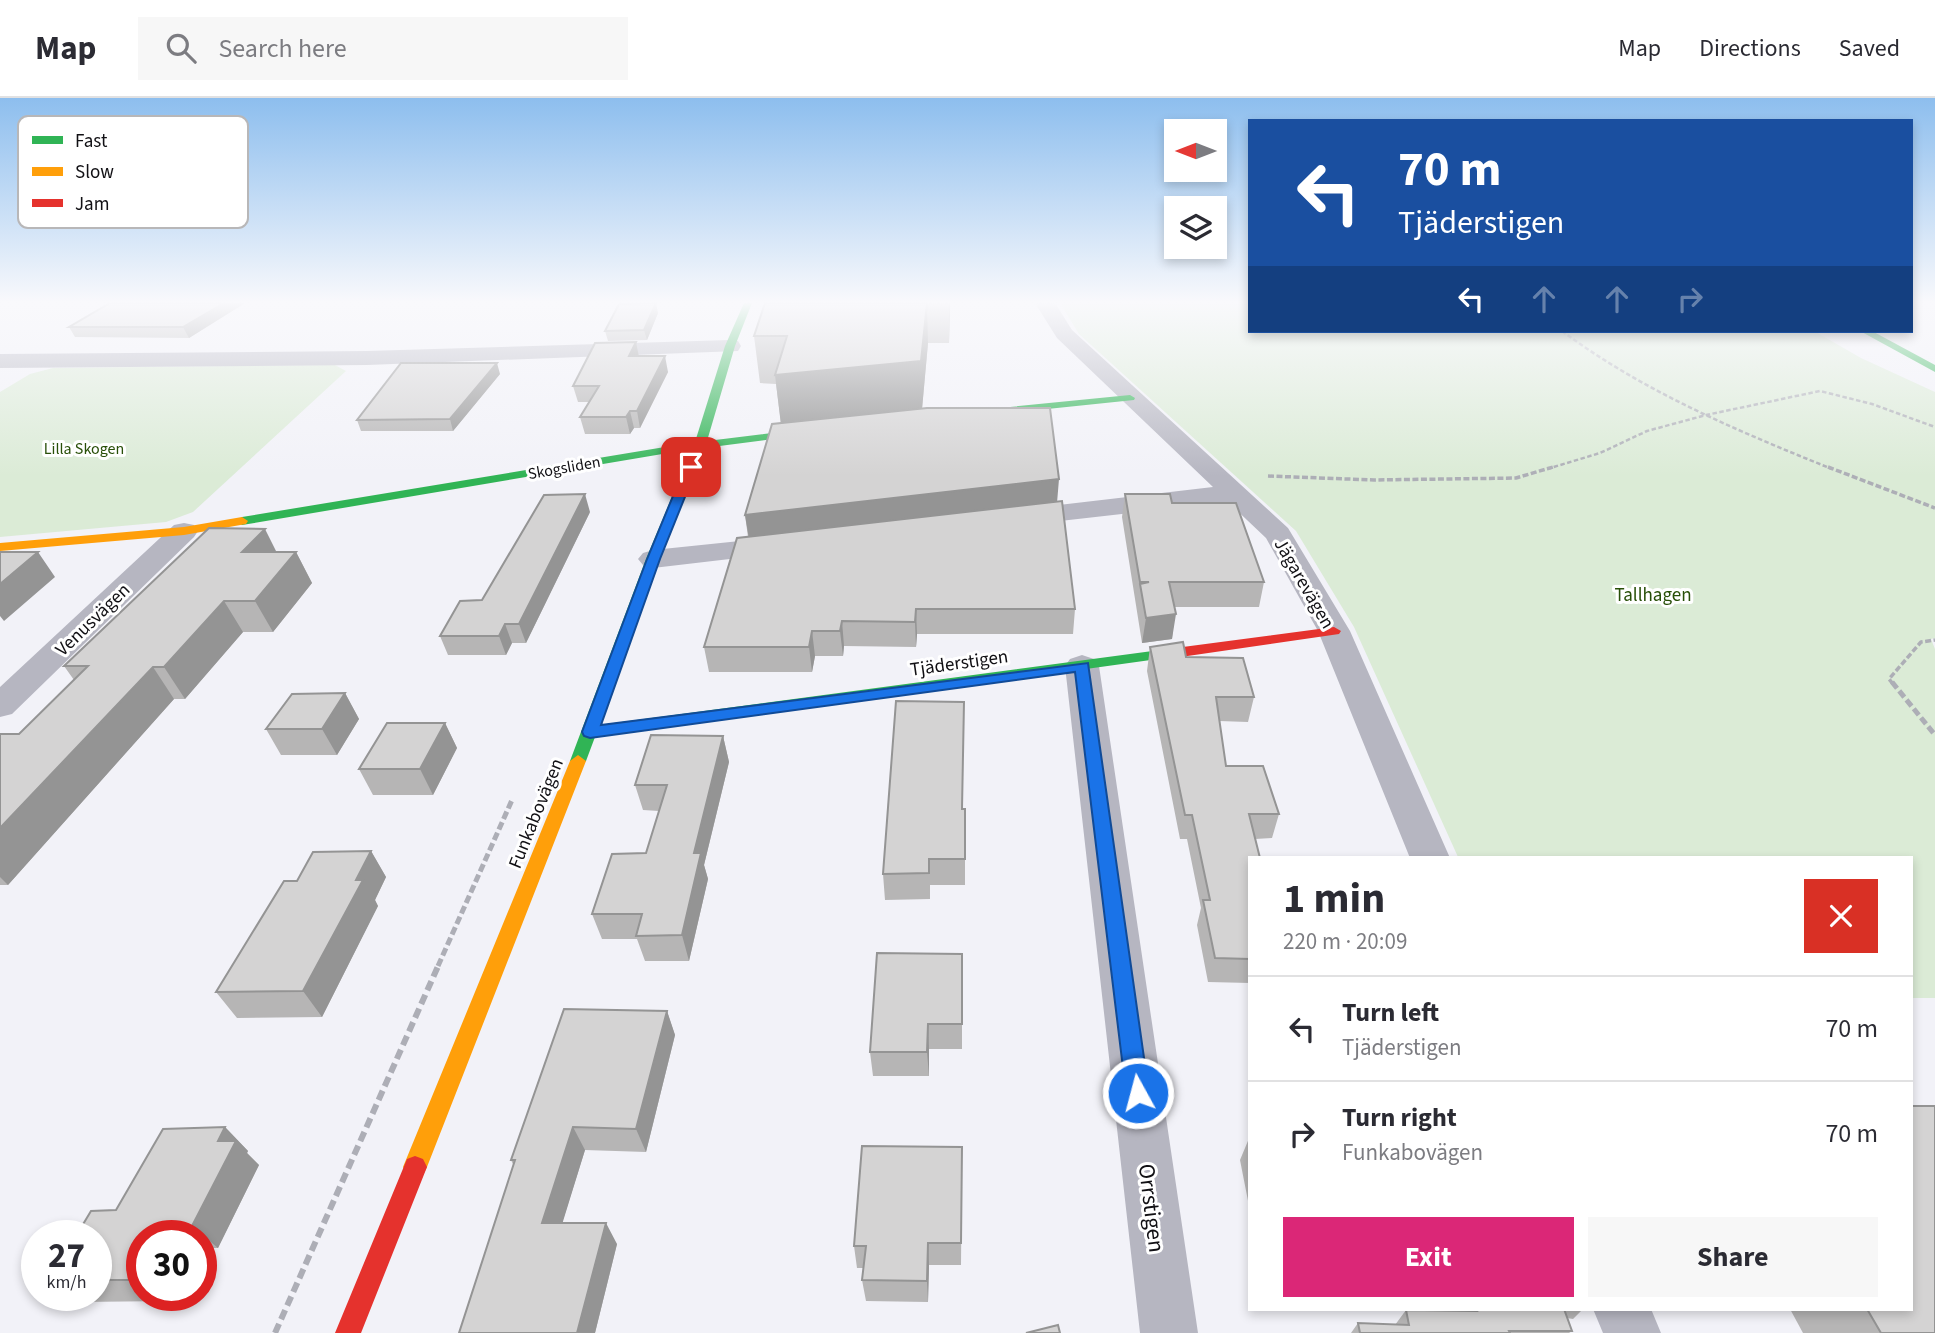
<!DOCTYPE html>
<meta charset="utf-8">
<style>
body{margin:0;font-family:"Source Sans 3",sans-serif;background:#f7f7f7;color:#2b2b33;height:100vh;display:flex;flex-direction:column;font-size:26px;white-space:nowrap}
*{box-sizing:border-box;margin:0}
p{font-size:23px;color:#7c7c81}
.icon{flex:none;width:38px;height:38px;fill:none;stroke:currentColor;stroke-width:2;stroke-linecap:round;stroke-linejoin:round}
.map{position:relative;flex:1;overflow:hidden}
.side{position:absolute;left:1248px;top:758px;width:665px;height:455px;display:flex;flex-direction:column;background:#fff;border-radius:0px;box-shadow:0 4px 10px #0003}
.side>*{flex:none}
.banner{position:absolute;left:1248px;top:21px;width:665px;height:214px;border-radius:0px;box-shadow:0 4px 10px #0003;background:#1a4fa0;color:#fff;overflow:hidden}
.needle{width:46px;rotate:270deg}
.controls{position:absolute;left:1164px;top:21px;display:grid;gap:14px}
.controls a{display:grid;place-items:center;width:63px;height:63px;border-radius:0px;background:#fff;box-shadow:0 4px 10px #0003;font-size:35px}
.speed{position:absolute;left:21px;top:1122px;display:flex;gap:14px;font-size:35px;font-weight:700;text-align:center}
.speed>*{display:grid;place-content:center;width:91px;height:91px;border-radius:50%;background:#fff;box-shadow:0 4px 10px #0003;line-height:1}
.speed small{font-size:18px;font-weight:400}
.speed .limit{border:10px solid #d22;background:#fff;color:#111}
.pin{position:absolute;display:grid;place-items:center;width:60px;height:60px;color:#fff;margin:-30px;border-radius:14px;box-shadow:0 4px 10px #0006}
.me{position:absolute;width:77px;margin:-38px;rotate:353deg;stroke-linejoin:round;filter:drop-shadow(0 0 5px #0008)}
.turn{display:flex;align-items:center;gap:24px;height:147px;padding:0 35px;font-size:32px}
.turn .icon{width:91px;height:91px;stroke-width:2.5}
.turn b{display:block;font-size:49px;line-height:60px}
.lanes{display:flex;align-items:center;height:66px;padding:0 35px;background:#0003;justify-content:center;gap:35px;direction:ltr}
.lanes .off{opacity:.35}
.round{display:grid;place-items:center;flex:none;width:74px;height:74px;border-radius:0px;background:#f7f7f7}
.summary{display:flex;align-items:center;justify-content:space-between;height:119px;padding:0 35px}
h1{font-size:42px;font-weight:700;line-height:52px}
.action{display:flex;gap:14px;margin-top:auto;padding:14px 35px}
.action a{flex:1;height:80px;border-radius:0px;background:#db2777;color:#fff;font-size:28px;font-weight:700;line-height:80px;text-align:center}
.action a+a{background:#f7f7f7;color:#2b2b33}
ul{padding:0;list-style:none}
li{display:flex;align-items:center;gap:21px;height:105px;padding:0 35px;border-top:2px solid #e1e1e2}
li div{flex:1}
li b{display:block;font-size:26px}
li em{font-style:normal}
header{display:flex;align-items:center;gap:42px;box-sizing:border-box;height:98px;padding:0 35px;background:#fff;border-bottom:2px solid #e1e1e2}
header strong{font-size:33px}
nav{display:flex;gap:38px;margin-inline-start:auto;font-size:24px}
.search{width:490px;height:63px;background:#f7f7f7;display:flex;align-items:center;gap:18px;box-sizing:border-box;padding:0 24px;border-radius:0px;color:#7c7c81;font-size:26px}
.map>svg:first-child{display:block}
.green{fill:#dbebd6}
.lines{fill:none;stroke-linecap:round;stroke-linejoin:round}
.path-far3{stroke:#adaeb6;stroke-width:2.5;stroke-dasharray:4.5 2.5;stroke-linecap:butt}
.path-far2{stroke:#adaeb6;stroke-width:3.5;stroke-dasharray:6 2.5;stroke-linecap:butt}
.path-far1{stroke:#adaeb6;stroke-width:5;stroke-dasharray:8 3.5;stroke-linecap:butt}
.path{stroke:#adaeb6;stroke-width:6;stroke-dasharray:10 5;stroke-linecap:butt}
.street{fill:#b6b6c1;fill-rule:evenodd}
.fast{fill:#30b455;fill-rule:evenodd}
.slow{fill:#ff9f0a;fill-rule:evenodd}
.jam{fill:#e5322d;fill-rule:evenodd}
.wall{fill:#b6b5b5}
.shaded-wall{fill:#949494}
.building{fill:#d4d3d3;stroke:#949494;stroke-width:2}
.route{fill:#1a73e8;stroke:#114b97;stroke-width:2}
.labels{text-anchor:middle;stroke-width:6;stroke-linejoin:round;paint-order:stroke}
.far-park-label{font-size:16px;fill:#284f08;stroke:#fff}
.far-street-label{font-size:16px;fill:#111014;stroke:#fff}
.street-label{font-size:19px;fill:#111014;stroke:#fff}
.park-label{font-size:19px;fill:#284f08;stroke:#fff}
.near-street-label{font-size:23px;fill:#111014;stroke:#fff}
.key{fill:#fff;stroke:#b8b7b8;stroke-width:2}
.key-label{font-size:19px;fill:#111014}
</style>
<header>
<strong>Map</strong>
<div class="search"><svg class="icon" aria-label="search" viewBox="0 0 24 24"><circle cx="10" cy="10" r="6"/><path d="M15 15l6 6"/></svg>Search here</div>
<nav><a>Map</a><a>Directions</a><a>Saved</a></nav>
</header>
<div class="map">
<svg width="1935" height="1235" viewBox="0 0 1935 1235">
<rect width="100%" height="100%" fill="#f2f2f8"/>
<path class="green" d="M1060,205H1249L1250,233H1814L1861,260L1935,294V540L1931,541L1935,551V900H1911V760L1458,759L1354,529L1296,433L1079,236Z
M335,267L346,273L193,414L166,424L0,439V294L30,276L53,270Z"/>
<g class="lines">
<path class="path-far3" d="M1562,233C1644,294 1738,333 1832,371
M1547,371L1600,355L1647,333L1706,317L1820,293L1872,306L1935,329"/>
<path class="path-far2" d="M1828,369L1935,410
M1268,378L1374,382L1516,380L1553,369
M1893,586L1889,581L1921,544L1935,542"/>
<path class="path-far1" d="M1892,584L1935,637
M438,868L512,702"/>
<path class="path" d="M275,1235L439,866"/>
<path class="street" d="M1035,205H1055L1072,232L1288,430L1350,533L1450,760H1410L1318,533L1266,440L1228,404L1015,428L1005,426L1001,420L1005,414L1015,412L1213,389L1057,240Z
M730,242L738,243L741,248L738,253L367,267L0,270V256L367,253Z
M184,425L194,427L198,433L194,439L12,616L0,619V589L174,427Z
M779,439L789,442L793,448L789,454L653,470L643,467L638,461L643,455L653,452Z
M1082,557L1094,561L1099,568L1198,1235H1140L1065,568L1070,561Z
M1593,1211H1651L1661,1235H1603Z"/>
<path class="fast" d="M744,205H752L735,248L707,343L819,329L825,332L819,335L704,350L660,461L599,627L1160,552L1167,557L1165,560L595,639L586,663L578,669L570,663L646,461L692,351L242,427L236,423L242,419L695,344L725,248Z
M1860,233H1872L1935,267V274Z
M1130,297L1135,300L1134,302L979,318L974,315L979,312Z"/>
<path class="slow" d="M242,419L248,423L246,426L184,437L0,453V445L184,429Z
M578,657L586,663L427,1069L423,1077L415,1080L407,1077L403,1069L570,663Z"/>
<path class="jam" d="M1334,529L1341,533L1339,536L1160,562L1153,557L1160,552Z
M415,1058L423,1061L427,1069L361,1235H335L407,1061Z"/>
</g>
<path class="wall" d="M110,205H245L189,240L75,239L69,229Z
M765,205H950L949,245H928L922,311L1057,403L1075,511L1073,536H917L916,549L844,548L843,558H815L812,574H709L704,549L748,439L745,417L781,325L776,286L760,285L754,238Z
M658,215L647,242L608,243L605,233Z
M639,258L668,274L640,330H634L630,336H585L580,319L589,304H578L573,288Z
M500,276L453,333H361L357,322Z
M1125,396L1172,405L1264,484L1259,509H1175L1172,541L1142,545L1122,419Z
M590,414L526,545H512L506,557H448L440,538Z
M277,454H296L312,485L273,534H243L185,601H174L8,787H0V636H19L74,582L64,568Z
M1150,549L1186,559L1254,599L1248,624L1219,623L1226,668L1279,716L1272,740L1255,741L1250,760V885L1208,884L1197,827L1201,810L1187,741H1180L1147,573Z
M345,595L359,621L337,657H281L266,631Z
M964,604L962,711H965V787H930V801L885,802L883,776Z
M445,625L457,650L433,697H373L359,671Z
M723,638L729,664L704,767L708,781L689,863H645L637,841H602L592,816L646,755L659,713L643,712L635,687Z
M371,753L386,779L375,802L378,808L322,919L237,920L216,894L297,783Z
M962,856V951H929V978H873L870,954Z
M667,913L675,937L646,1054L585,1052L562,1125L617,1146L595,1235L511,1062Z
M1250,986V1002L1248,992Z
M225,1029L248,1053L247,1055L259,1067L218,1150H201V1138H142V1197H173L170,1203L80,1204L70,1197H96V1138Z
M1250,1038V1113L1240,1062Z
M962,1049L961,1167H929L928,1204L866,1203L862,1182L864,1170H857L854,1148Z
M1452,1211H1583L1573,1221L1567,1220L1572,1233L1569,1235H1351L1358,1225L1395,1227L1406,1212L1453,1213Z
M1790,1211H1911L1935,1235H1803Z"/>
<path class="shaded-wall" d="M224,205H245L189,240L183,229Z
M656,205L658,215L647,242L644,232Z
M927,205L928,245L922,311L781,327L775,277Z
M949,205H950L949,245Z
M636,244L639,259L629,258Z
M665,258L668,274L640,330L637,313Z
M497,265L500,276L453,333L450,321Z
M630,313L634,330L630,336L626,319Z
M1059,381L1057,405L749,441L745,417Z
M585,396L590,414L526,545L519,526Z
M265,431L280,461L242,454Z
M38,454L55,479L4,523L0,518V486Z
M296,454L312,485L273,534L255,503Z
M224,503L243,534L185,601L164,569Z
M916,511L917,536L916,549L915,524Z
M1176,516L1172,541L1142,545L1146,520Z
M842,523L844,548L843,558L840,533Z
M505,526L512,545L506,557L499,538Z
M812,533L815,558L812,574L809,549Z
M153,569L174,601L8,787L0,779V730Z
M345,595L359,621L337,657L322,631Z
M445,625L457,650L433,697L420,671Z
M723,638L729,664L704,767L708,781L689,863L682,837L694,755Z
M371,753L386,779L375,802L378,808L322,919L303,893Z
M667,913L675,937L646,1054L636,1031Z
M928,926L929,951V978L927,954Z
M225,1029L248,1053L247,1055L259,1067L218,1150L192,1128L218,1043Z
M573,1029L585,1052L556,1146L542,1125Z
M606,1125L617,1146L595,1235H577Z
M170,1128L182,1138H165Z
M928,1145L929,1167L928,1204L927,1183Z
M162,1197H173L170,1203Z"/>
<path class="building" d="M110,205H224L183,229H69Z
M656,205L644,232L605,233L619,206Z
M765,205H927L921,263L775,277L787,238H754Z
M636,244L629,258H665L637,313H630L626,319H580L599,288H573L595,245Z
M401,265H497L450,321L357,322Z
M927,310H1050L1059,381L745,417L772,326Z
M585,396L519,526H505L499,538H440L460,503L482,502L544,397Z
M1125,396H1170L1172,405H1236L1264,484H1169L1176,516L1146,520L1140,486L1149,484H1140Z
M1062,403L1075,511H916L915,524L842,523L840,533H812L809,549H704L737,440Z
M209,430L265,431L242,454H296L255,503H224L164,569H153L0,730V636H19L88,568H64Z
M0,454H38L0,486Z
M1183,544L1186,559L1243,560L1254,599H1216L1226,668H1263L1279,716H1249L1260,760H1250V861L1215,860L1203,802H1210L1192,717H1185L1150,549Z
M345,595L322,631H266L292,596Z
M896,603L964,604L962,711H965V761H929V775L883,776Z
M387,625H445L420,671H359Z
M651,637L723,638L694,755H701L682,837L636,838L642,816H592L612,756L646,755L667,687H635Z
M371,753L356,782H363L303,893L216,894L284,783H297L313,754Z
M877,855L962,856V926H928L927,954H870Z
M564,911L667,913L636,1031L573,1029L542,1125H606L577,1235H459L515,1062H511Z
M1911,1008H1935V1235H1881L1867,1211H1911Z
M225,1029L218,1043H236L192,1128H170L165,1138H142V1182H96V1138H76L91,1113L116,1112L163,1031Z
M862,1048L962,1049L961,1145H928L927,1183L862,1182L866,1148H854Z
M1476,1211H1564L1572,1233H1509L1510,1235H1360L1358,1225L1409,1227L1406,1212L1477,1213Z
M1058,1227L1060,1235H1026Z"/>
<linearGradient id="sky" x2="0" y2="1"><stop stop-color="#8dbeee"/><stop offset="0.54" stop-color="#f9f9fc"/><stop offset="1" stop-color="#f9f9fc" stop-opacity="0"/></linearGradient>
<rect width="1935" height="378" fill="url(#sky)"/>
<path class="route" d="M691,366L697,369L660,461L601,627L1088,565L1149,995L1145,1002L1138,1005L1130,1002L1126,995L1075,574L590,640L584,638L582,634L647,461L685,369Z"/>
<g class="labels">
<g class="far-park-label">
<text x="84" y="356">Lilla Skogen</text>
</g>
<g class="far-street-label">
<text transform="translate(564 369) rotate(-10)" y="6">Skogsliden</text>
</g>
<g class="street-label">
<text transform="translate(1305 485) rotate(60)" y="7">Jägarevägen</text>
<text transform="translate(92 521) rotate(-44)" y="7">Venusvägen</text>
<text transform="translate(959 564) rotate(-8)" y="7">Tjäderstigen</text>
<text transform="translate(535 715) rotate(-68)" y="7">Funkabovägen</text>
</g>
<g class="park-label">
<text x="1653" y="503">Tallhagen</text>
</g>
<g class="near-street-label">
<text transform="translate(1152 1110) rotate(83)" y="8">Orrstigen</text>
</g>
</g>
<rect x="18" y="18" width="230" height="112" rx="10" class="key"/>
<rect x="32" y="38" width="31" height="8" fill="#30b455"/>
<rect x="32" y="69" width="31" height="9" fill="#ff9f0a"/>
<rect x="32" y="101" width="31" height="8" fill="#e5322d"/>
<g class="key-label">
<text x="75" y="49">Fast</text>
<text x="75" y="80">Slow</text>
<text x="75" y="112">Jam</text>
</g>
</svg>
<div class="controls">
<a><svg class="needle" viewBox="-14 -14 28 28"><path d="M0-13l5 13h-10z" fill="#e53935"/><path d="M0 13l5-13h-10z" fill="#7c7c81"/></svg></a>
<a><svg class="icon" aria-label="layers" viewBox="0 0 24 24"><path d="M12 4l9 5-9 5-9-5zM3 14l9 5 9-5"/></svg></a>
</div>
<div class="speed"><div>27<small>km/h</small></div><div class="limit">30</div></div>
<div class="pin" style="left:691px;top:369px;background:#d93025"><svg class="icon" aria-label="arrive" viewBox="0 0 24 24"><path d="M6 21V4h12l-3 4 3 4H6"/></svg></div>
<svg class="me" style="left:1138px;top:995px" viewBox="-20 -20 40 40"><circle r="17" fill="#1a73e8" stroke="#fff" stroke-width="3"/><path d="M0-11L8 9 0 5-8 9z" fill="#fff"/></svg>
<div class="banner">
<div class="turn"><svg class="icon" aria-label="left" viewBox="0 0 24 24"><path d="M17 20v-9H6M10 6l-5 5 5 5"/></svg><div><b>70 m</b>Tjäderstigen</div></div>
<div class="lanes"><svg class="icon" aria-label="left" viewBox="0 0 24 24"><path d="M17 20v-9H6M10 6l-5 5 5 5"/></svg><svg class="icon off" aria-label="ahead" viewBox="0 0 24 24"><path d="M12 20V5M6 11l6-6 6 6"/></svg><svg class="icon off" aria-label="ahead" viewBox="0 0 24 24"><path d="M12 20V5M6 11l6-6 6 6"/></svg><svg class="icon off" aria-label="right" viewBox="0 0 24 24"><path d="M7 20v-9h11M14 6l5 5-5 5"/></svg></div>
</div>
<section class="side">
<div class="summary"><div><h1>1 min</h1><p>220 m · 20:09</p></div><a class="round" style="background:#d93025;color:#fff"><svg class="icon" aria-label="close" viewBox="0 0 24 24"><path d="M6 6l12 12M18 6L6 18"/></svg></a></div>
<ul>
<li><svg class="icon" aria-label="left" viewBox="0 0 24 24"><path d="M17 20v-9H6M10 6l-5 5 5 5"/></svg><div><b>Turn left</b><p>Tjäderstigen</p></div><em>70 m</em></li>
<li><svg class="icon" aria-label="right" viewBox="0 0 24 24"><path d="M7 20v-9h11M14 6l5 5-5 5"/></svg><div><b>Turn right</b><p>Funkabovägen</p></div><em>70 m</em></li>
</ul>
<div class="action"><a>Exit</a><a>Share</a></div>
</section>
</div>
